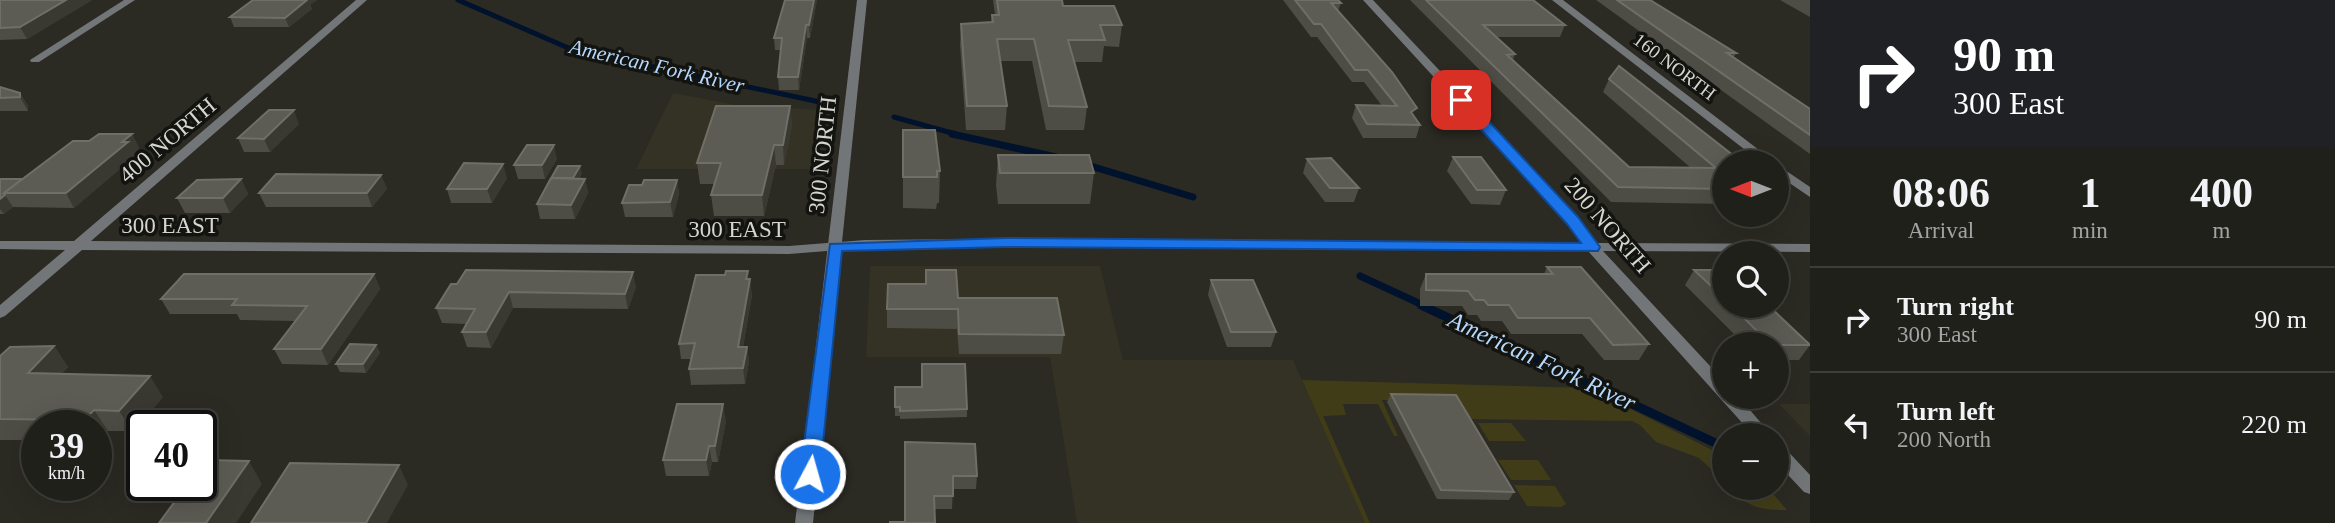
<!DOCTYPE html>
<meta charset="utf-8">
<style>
body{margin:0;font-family:"Times New Roman",serif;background:#2d2d27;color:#f1f3f6;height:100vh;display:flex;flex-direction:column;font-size:26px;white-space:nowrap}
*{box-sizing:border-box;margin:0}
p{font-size:23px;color:#a2a3a2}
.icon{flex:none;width:38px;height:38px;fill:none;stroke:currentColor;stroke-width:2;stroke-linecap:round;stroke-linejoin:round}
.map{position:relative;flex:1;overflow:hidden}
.sheet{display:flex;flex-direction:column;background:#20201a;width:525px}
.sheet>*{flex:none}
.guide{background:#202124;color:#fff;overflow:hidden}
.needle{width:46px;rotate:270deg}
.fabs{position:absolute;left:1712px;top:150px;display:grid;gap:14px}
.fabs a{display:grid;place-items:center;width:77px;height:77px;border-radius:50%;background:#20201a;box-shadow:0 7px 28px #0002,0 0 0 2px #3d3e39;font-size:35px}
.speed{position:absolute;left:21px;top:410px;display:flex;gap:14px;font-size:35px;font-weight:700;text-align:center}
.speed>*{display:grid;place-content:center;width:91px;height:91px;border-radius:50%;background:#20201a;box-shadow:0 7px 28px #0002,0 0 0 2px #3d3e39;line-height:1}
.speed small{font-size:18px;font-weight:400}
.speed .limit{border:4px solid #111;border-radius:10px;background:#fff;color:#111}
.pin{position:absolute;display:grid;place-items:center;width:60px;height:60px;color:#fff;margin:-30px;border-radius:14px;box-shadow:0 4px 10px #0006}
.me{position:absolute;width:77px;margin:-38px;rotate:6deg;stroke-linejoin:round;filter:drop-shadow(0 0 5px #0008)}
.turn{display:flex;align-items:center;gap:24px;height:147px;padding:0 28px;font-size:32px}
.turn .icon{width:91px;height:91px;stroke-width:2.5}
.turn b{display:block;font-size:49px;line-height:60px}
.eta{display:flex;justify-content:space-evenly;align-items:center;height:119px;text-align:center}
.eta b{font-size:42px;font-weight:600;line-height:49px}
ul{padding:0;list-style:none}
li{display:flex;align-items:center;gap:21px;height:105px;padding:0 28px;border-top:2px solid #3d3e39}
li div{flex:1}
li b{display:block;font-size:26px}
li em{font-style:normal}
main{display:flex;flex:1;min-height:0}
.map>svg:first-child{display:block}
.built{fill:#333224}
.green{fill:#413c18}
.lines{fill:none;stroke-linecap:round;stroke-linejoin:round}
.stream-far2{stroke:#00122c;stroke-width:5}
.stream-far1{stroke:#00122c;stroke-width:7}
.stream{stroke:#00122c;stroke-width:9}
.minor{fill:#737679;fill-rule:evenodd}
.tertiary{fill:#737679;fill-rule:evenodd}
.wall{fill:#4d4c45}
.shaded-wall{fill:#393831}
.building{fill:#5c5b54;stroke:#6f6e67;stroke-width:2}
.route{fill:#1a73e8;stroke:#114b97;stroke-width:2}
.labels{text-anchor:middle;stroke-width:7;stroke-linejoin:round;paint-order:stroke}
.far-street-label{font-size:19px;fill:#d6d6d1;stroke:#13130f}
.far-water-label{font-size:21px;font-style:italic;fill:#b5d8fe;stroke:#13130f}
.street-label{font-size:23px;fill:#d6d6d1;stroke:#13130f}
.water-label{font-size:24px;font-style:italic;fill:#b5d8fe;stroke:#13130f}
</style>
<main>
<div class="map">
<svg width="1810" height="523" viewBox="0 0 1810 523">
<rect width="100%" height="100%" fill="#2b2a23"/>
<path class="built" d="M673,93L736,105L821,110L812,169H636Z
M870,266H1100L1123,360H1293L1365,523H1077L1050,357H866Z
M1779,404H1810V436Z"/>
<path class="green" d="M1302,380L1589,388L1724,456V481L1699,458L1656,442L1640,425L1632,421L1466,419L1454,400H1382L1398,436H1394L1378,404H1343L1346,415L1323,416L1370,523H1365Z
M1478,423H1511L1526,441H1489Z
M1498,460H1538L1551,480H1511Z
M1514,485L1555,486L1566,504L1561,507L1527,506Z
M1730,488H1768L1787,510C1761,510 1748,508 1730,488Z"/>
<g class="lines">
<path class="stream-far2" d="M458,0L573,50L820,102
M894,117L959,135"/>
<path class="stream-far1" d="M952,134L1056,157
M1084,164L1193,197
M1360,276L1425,306"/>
<path class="stream" d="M1421,305L1724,447"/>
<path class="minor" d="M124,0H135L39,62H31L30,60Z
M356,0H367L91,241L789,246L865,240L982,239L1582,243L1568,223L1363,0H1373L1578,217L1596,243L1810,244V252L1603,251L1724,381V397H1739L1772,436H1754L1588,251L982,247L865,248L789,254L82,250L5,316L0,318V305L65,250L0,249V241H74Z
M1552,0H1563L1776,163H1762Z
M1776,164L1810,187V197L1776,174Z
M1776,444L1782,445L1810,475V494L1804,492L1776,462Z"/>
<path class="tertiary" d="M857,0H867L813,523H795Z"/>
</g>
<path class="wall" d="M0,0H92L27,39L0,40Z
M253,0H317L310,5L312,9L289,27H234L230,17Z
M817,0L810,38H807L799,90H779L778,77L781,50H775L774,38Z
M993,0H1062L1063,6L1122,25L1119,47L1104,46L1102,62H1074L1087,107L1084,130H1046L1032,61H1000L1007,106L1005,130H966L960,45L961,24L991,22L992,15H995Z
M1283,0H1338L1341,3L1338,11L1420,125L1416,138H1363L1352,118L1356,105L1382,106L1364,82H1352L1317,37H1311Z
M1410,0H1533L1565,25L1560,37H1497L1515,54L1513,60L1629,167L1691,168L1603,92L1609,79L1724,163V204L1611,202Z
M1596,0H1650L1736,53L1734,57L1810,109V154Z
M1780,0H1810V17Z
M0,87L20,93L28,106V111H0Z
M790,106L792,126L784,165H776L764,216H714L711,195L715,184H700L697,163Z
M299,124L270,152H244L238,138Z
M903,130L940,171L939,203H937L936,209L903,208Z
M132,134L139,148L134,153L135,156L74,208L13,207L4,214H0V179H22L89,141Z
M998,155L1094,173L1090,204H998L996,185Z
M1453,157L1506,190L1500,205L1471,204L1447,171Z
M557,159L545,179H518L514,165Z
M1307,159L1359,188L1354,202H1325L1303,173Z
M582,173L579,179H585L588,193L575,219H540L537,204Z
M381,175L387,189L372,207H266L259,193Z
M507,178L492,203H451L447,189Z
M241,179L248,194L230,213H185L177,198Z
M677,180L679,194L673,217H625L622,203L642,185Z
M1776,189L1785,196L1776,210Z
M1547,267L1649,344L1639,360H1604L1582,334H1511L1502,321H1481L1477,315H1468L1462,306H1420V289L1426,274H1544Z
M926,270L958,298L1064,335L1061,354H959L957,329L887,328V309L925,284Z
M1694,270H1724V306H1769L1810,345L1799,360H1776V345H1745L1685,285Z
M374,274L380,289L328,365L282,364L274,349L295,321L240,320L237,314H170L161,299Z
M725,275L749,279L752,295L743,347H747L749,362L745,384L691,385L689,369L691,359H681L679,344Z
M1211,280L1276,332L1271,347H1227L1208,295Z
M451,284L636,287L628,309L513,308L491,348L467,347L462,332L466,324L442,323L436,308Z
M376,345L380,353L366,373L340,372L336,364Z
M54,346L68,367L61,374L163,397L133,431H108L99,441H96V425H37V440H0V356Z
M895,387L967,409V417L900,419V416H895Z
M1391,394L1514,492L1509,500L1437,499L1387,402Z
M726,421L718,462H712L709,476H666L663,460Z
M975,444L977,476L976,489H953L952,509H935L905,522Z"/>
<path class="shaded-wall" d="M66,0H92L27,39L20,27Z
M303,0H317L310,5L312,9L289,27L285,18Z
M814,0H817L810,38L809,25Z
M806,25L807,38L799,90L798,77Z
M20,93L28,106V111L20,97Z
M790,106L792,126L784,165L783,145Z
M294,110L299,124L270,152L264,139Z
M132,134L139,148L134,153L135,156L74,208L66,193Z
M554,145L557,159L545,179L542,165Z
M774,145L776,165L764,216L762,195Z
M503,164L507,178L492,203L487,189Z
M580,166L582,173L572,192L570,184Z
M381,175L387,189L372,207L367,193Z
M241,179L248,194L230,213L223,198Z
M585,179L588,193L575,219L571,205Z
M677,180L679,194L673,217L670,202Z
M5,195L13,207L4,214L0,209V199Z
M748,271L749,284L750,279L752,295L740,363L738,347Z
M633,272L636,287L628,309L625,294Z
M374,274L380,289L328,365L321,349Z
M509,292L513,308L491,348L486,332Z
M376,345L380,353L366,373L363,364Z
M54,346L68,367L42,393L28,373Z
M747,347L749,362L745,384L743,368Z
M150,376L163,397L133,431L119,411Z
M723,404L726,421L718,462L715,446Z
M94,410L108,431L99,441L96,437V425H88L84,420Z
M709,446L712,462L709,476L706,460Z
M249,461L262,484L236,523H206Z
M399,465L408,485L387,523H366Z"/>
<path class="building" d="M0,0H66L20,27L0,28Z
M253,0H307L285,18L230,17Z
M785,0H814L809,25H806L798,77H778L782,38H774Z
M997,0H1062L1063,6H1114L1122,25H1100L1105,40H1068L1087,107L1049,106L1034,39H997L1007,106H967L961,24L993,22L992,15H999Z
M1295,0H1338L1341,3H1331L1392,72L1417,108L1411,112L1420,125L1367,124L1356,105L1397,106L1368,70H1355L1321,24H1314Z
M1426,0H1533L1565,25H1483L1515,54L1507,55L1629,167L1716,168L1609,79L1619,66L1743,163H1724V189L1618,187Z
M1617,0H1650L1736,53H1727L1810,109V135Z
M0,87L20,93V97L0,98Z
M716,106H790L783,145H774L762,195H711L721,163H697Z
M269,110H294L264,139L238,138Z
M903,130H935L940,171H937V177H903Z
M99,134H132L122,142H128L66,193H4L73,141H89Z
M527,145H554L542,165H514Z
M998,155H1089L1094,173H1000Z
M1453,157H1481L1506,190H1477Z
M1331,158L1359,188H1330L1307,159Z
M464,163L503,164L487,189H447Z
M558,166H580L573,178H551L548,184Z
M276,174L381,175L367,193H259Z
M551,178L585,179L571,205L537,204Z
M0,179H22L4,193L5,195L0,199Z
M241,179L223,198H177L197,180Z
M644,180H677L670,202L622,203L629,185H642Z
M1776,189L1785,196H1776Z
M1547,267H1581L1649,344L1613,345L1590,318H1518L1509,305H1488L1484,300H1475L1468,291L1426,290V274H1553Z
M466,270L633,272L625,294L509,292L486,332H462L475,309L436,308L451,284H457Z
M926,270H956L958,298H1057L1064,335L959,334L958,309H887L888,284H926Z
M1694,270H1724V298Z
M726,271H748L746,279H750L738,347H747L743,368L689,369L695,343L679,344L696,275H725Z
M184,274H374L321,349H274L307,306L232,305L237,299H161Z
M1211,280H1253L1276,332H1231Z
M1732,306H1769L1810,345H1771Z
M350,344L376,345L363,364H336Z
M54,346L28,373L150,376L119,411L94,410L84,420L0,419V356L10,347Z
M922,364H965L967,409L900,411V407H895V387H922Z
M1391,394L1456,395L1514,492L1441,490Z
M677,404H723L715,446H709L706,460H663Z
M905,442L975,444L977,476H953V496H934L935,523H890V522H905Z
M205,460L249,461L206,523H159L187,485H201V465Z
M290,463L399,465L366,523H251Z"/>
<path class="route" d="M1461,96L1466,97L1578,217L1600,247L1598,251L1006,247L842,251L820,474L817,479L810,482L803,479L800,474L830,244L1006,238L1581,243L1567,224L1457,103V97Z"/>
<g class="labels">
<g class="far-street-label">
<text transform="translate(1675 66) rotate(37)" y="7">160 NORTH</text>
</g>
<g class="far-water-label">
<text transform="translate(657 66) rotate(13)" y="7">American Fork River</text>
</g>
<g class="street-label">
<text transform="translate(167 140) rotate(-40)" y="8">400 NORTH</text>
<text transform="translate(822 155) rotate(-84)" y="8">300 NORTH</text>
<text x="170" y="233">300 EAST</text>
<text transform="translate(1608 225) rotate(49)" y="8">200 NORTH</text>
<text x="737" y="237">300 EAST</text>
</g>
<g class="water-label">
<text transform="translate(1542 361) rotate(25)" y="8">American Fork River</text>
</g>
</g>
</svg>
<div class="fabs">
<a><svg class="needle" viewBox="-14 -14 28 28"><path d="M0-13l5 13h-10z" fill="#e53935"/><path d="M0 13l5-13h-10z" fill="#a2a3a2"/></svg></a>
<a><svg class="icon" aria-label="search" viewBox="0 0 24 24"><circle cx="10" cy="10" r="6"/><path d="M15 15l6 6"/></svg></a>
<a>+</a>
<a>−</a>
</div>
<div class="speed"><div>39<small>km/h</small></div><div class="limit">40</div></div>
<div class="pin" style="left:1461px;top:100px;background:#d93025"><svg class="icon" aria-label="arrive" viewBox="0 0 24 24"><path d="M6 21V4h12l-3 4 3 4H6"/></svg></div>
<svg class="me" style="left:810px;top:474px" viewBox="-20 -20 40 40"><circle r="17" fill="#1a73e8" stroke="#fff" stroke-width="3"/><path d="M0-11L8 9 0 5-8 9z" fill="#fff"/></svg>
</div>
<section class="sheet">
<div class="guide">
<div class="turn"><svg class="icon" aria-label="right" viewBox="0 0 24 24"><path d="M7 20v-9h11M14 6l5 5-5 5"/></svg><div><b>90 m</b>300 East</div></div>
</div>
<div class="eta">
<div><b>08:06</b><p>Arrival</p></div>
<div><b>1</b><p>min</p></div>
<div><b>400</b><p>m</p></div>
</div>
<ul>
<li><svg class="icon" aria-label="right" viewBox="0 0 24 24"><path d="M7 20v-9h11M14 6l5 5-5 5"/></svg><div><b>Turn right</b><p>300 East</p></div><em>90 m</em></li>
<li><svg class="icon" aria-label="left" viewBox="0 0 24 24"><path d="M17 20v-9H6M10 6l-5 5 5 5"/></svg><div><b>Turn left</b><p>200 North</p></div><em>220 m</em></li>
</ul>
</section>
</main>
